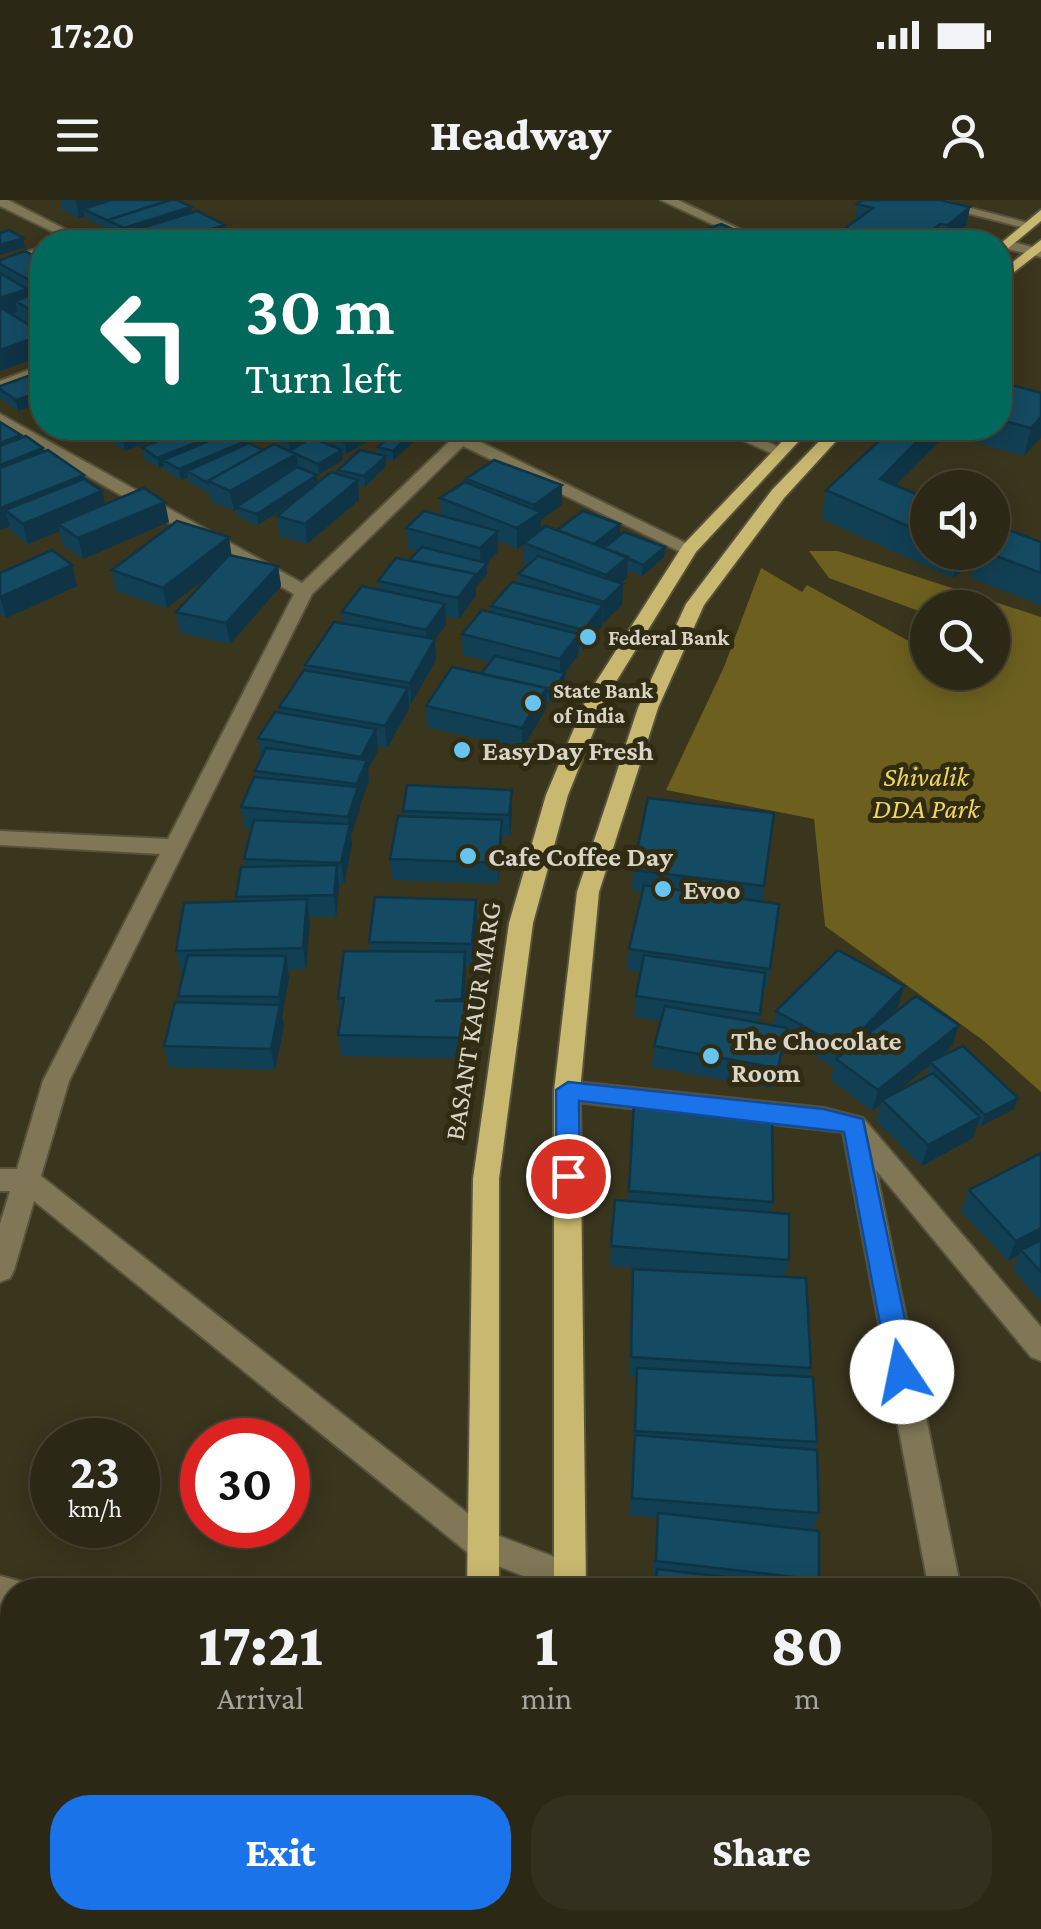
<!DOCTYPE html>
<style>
body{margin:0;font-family:"Crimson Pro",serif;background:#34301f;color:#f1f3f6;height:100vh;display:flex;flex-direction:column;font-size:38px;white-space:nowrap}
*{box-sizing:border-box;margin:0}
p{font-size:32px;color:#a6a6a1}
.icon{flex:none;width:55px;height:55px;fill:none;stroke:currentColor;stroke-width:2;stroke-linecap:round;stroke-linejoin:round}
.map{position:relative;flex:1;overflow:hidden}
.side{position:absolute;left:0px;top:1378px;width:1042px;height:352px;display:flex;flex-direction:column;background:#2c2816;border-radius:40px 40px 0 0;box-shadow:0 5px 25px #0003,0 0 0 2px #484435}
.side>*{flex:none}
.banner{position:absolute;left:30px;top:30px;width:982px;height:210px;border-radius:40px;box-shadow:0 5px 25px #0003,0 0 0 2px #484435;background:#00695c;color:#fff;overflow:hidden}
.fabs{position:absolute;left:910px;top:270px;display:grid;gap:20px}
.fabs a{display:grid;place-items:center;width:100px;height:100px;border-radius:50%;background:#2c2816;box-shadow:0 5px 25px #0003,0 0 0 2px #484435;font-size:50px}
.speed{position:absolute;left:30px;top:1218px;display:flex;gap:20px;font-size:50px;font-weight:700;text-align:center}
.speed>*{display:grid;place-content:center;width:130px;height:130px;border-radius:50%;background:#2c2816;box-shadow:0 5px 25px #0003,0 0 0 2px #484435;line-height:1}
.speed small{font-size:25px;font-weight:400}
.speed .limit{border:15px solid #d22;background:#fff;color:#111}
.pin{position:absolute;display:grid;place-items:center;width:85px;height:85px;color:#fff;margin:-42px;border:5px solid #fff;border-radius:50%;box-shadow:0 2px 10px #0007}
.me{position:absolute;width:110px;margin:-55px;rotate:349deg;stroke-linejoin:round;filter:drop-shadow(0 0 8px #0008)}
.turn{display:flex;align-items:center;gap:35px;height:210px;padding:0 50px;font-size:45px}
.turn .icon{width:130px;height:130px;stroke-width:2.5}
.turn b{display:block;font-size:70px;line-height:85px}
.eta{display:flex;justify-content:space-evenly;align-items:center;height:170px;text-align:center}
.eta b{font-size:60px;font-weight:800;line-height:70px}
.button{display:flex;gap:20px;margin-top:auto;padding:20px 50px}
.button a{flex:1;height:115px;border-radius:40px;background:#1a73e8;color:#fff;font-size:40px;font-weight:800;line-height:115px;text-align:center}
.button a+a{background:#34301f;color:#f1f3f6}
.status{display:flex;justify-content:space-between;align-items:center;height:70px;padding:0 50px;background:#2c2816;direction:ltr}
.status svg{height:28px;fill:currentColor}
header{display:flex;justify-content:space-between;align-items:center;height:130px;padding:0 50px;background:#2c2816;font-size:45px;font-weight:800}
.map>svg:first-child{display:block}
.green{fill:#6d601f}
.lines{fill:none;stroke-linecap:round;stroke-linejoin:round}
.minor-casing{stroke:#56523c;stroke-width:4}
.major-casing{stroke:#56523c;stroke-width:4}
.minor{fill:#7f7755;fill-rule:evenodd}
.major{fill:#c9b86f;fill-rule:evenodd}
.wall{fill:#114054;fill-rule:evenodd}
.shaded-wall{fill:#0e3445}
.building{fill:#144b62;stroke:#0e3445;stroke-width:2.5}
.route{fill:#1a73e8;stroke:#114b97;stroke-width:2.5}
.poi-dot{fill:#66c4ef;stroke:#302b13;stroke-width:4}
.labels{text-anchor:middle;stroke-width:10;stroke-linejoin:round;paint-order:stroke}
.far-poi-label{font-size:22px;font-weight:bold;fill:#d8d5c7;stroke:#302b13;text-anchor:start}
.poi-label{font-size:28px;font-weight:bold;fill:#d8d5c7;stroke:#302b13;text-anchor:start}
.park-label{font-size:28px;font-style:italic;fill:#f2d75e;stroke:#302b13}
.street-label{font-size:28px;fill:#d8d5c7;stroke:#302b13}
</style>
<div class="status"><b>17:20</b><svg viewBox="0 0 49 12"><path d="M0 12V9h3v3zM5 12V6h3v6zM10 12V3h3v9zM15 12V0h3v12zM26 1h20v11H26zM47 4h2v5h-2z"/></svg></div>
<header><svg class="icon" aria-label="menu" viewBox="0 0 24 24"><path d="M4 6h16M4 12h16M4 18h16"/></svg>Headway<svg class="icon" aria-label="person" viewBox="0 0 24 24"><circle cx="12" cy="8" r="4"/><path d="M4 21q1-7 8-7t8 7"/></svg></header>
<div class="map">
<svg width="1041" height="1729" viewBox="0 0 1041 1729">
<rect width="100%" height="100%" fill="#3a351d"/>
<path class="green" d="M809,351H838L1041,417V892L984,841L825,726L814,619L666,590L724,467L761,368L802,392L807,385L916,445L927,421L928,472H992V408H928L927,414L829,378Z"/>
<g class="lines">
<defs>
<path id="minor" d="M0,0H8L90,42H74L0,6Z
M661,0H678L767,42H750Z
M916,0H939L1036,25L1029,29Z
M1008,41L1041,49V57L1003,48V42Z
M42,47V55L0,70V61Z
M42,165V175L0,191V181Z
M0,214L302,383L451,240L432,228H452L698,349L683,353L463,246L312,394L69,881L41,976L494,1334L581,1367L586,1378L581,1389L560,1390L472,1356L34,1001L14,1070L10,1078L0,1082V1024L10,991H0V969H17L43,881L160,654L0,645V631L168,639L294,394L0,226Z
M716,228H737L787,251L773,254Z
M567,881L824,908L863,918L1041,1127V1161L1031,1157L876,970L961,1390H929L843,932L567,901L558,898L554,891L558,884Z
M0,1376L23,1382L27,1390H12V1409L0,1408Z
M991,1718H1027L1030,1729H992Z"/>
<path id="major" d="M1041,10V21L1000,55V44Z
M1041,40V51L1000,83V72Z
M795,228H811L696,352L609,493L568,595L533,723L499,979V1390H467L473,979L509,723L546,595L589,493L683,345Z
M832,228H848L784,298L704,405L658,508L599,692L580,891L586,1390H554V891L577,692L638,508L686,404L772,290Z
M461,1718H497L498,1729H460Z
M557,1718H593L594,1729H556Z"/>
</defs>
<use href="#minor" class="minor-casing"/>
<use href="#major" class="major-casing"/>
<use href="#minor" class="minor"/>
<use href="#major" class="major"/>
</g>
<path class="wall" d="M60,0H166L192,12L228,42H120L111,38L109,30L85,18V16L79,18L62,9Z
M857,4L970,7L966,25L946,42H842L844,29L855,21Z
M0,60H42V133L0,171Z
M42,160V207L40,203L18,211L0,198V186L40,178L36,162Z
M1000,182L1041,193L1024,256L975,242L978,230L968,228H1000Z
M98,228H184L125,251L110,241L109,234Z
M241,228H382L383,233L346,254L342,252L343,260L319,274L298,266V268L317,275L318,283L338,274V270L378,254V247L413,242L393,261L386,260V266L365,287L358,285L359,300L307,344L280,336L277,316L299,298L258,325L238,317L237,309L234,311L211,301L210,294L189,282L188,277L181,280L165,270L164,266L159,268L144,258L142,247L231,229V233L246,245L263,250H290L270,238L269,235L259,239Z
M952,228L895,285L928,299V352H992L1041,342V405L971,378L975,362L953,378L822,319L826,290Z
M21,238L43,248L44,251L84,275L85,279L105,305L169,322L83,359L63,345L60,331L28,344L11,331L10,326L0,330Z
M466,279L562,305L541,320V331L620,324V335L665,347L664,357L642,376L628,370L627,378L621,383L623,384L622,405L602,423V426L583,451L579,450L578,455L565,473V484L552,503L546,502V509L522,549L427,527L426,506L481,474L490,462L463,455L462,434L492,412L491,406L518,383V374L528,365L524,364V344L517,349L498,341V352L487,363V374L476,387V395L459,419L445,416L446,425L435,439L436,460L411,504H409V509L387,548L378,546V551L368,569L369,581L360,605V609L351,635L352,645L344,684H339L336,717H310L306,769L288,770L289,778L282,817L284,826L275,870L169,867L164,846L180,802L178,796L184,772H181L176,751L237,701L236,697L245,667L244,659L252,629L245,628L241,607L256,578L255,571L261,558L258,538L280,513L279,507L306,470L305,465L343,423L342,412L379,390L378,381L409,360L418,351L408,348L406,328L441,316L440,298L466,283Z
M278,366L281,386L230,444L180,433L176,412L213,373L167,408L116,391L112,370Z
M0,373L77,386L6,418L0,414Z
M403,611H512L510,637L502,636L498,684L392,680L390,659L403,616Z
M774,613L762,701L770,769L766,790L763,789L758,823L773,826L776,811L898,807L886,820L952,846L937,859L1014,909L981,926L978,924L973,938L922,966L876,921L881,904L872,911L831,880L834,867L784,839L774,889L652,867L654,846L661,821L634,817L636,796L641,772L627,770L629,749L642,692L632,691L633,670ZM930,865L927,873L929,875L893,894Z
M476,700L477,721L473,765H466L464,801H466L467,822L464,859L341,856L338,835L340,818L338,798L370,751L369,742Z
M634,902L773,1002L771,1012L789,1060L785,1077L811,1168L808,1177L817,1242L814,1250L819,1313L813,1330L819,1380L815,1390H654L655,1378L653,1377L658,1318L630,1315L636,1177L629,1176L633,1069L662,1070L610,1066L615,1000L627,1001Z
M1041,953V1101L1013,1070L1019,1055L1008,1061L961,1011L969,990Z
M12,1458V1714L0,1715V1459Z
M1041,1521V1683L1030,1652V1523Z
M265,1718H405V1724L321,1729H271Z"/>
<path class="shaded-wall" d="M76,0H137L83,9L85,16L79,18Z
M191,7L194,25L135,30L137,42H127L124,28Z
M970,7L966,25L945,42L948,25Z
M940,24L936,42H917Z
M225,25L228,42H172Z
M23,38L25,47L0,55V45Z
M27,89L31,108L15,101L17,112L0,118V98Z
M42,135V156L0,171V150Z
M38,193L40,203L18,211L16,200Z
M1041,217V237L1024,256L1031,228Z
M156,228H184L125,251L123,240Z
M257,228H268L269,235L259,239Z
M294,228H342L320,233L321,237L290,250L288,230Z
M373,228H382L383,233L346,254L345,243Z
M930,228H952L875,307L880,279Z
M231,229L232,239L163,260L164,266L159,268L157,258Z
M413,232V242L393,261V251Z
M21,235L26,255L43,248L48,268L0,287V243Z
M246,241L247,252L187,271L188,277L181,280L179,269Z
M342,250L343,260L319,274L318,264Z
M296,254L299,274L236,307L237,309L234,311L230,291Z
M386,256V266L365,287L364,276Z
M84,275L88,295L5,310L10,326L0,330V308Z
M317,275L318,286L258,325L257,314Z
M358,280L359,300L307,344L305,324Z
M562,285V305L541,320V332L517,349V328L534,316V305Z
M102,291L107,312L58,324L60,331L28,344L23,324Z
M165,302L169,322L83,359L78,338Z
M620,324V335L589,359V348Z
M498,331V352L481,369L480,348Z
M229,337L232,358L167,408L163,388Z
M665,347L664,357L642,376L643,365Z
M959,352H977L975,362L953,378Z
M628,357L627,378L605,396L606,375Z
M487,363V374L476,387V395L459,419L458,398L476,374Z
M72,365L77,386L6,418L0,397Z
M278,366L281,386L230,444L226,423Z
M623,384L622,405L603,423L604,402Z
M445,404L446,425L435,439L436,460L411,504L410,483L427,451L426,430Z
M603,405L602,426L583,451L584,430Z
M579,434L578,455L560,480V459Z
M565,473V484L552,503V492Z
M408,488L409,509L387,548L385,526Z
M547,488L546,509L522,549V528Z
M376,529L378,551L368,569L369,581L360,605V609L351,635L352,645L344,684L341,663L349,629L348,617L362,572L361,557Z
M512,590V611L510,637L509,615Z
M502,620V641L498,684V663Z
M337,665L339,687L336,717L334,695Z
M307,699L310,721L306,769L303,748Z
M476,700L477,721L473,765L472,744Z
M465,752L466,773L463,820L462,799Z
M286,756L289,778L282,817L284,826L275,870L271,849L280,806L279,797Z
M904,786L898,807L844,865L841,863L844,849Z
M466,801L467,822L464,859L463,838Z
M959,825L952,846L932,863L930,862V865L884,902L882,900L881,904L872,911L878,890Z
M1018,898L1014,909L981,926L985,915Z
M980,917L973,938L922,966L928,945Z
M1041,1028V1044L1021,1050L1019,1055L1008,1061L1016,1041Z"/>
<path class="building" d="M111,0H166L168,1L108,20L113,23L83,9Z
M170,0H177L191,7L124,28L108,20Z
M863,0H940L970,7L948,25L940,24L917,42H898L844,29L873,8L857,4Z
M197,11L225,25L172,42H158L135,30Z
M721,24L755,39L746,42H668Z
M9,30L23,38L0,45V33Z
M73,35L87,42H51Z
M25,51L42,60V82L37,84L0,64V60Z
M0,73L27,89L0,98Z
M42,91V116L15,101Z
M0,107L42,133V135L0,150Z
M34,174L42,180V185L36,187L38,193L16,200L0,189V186Z
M1000,182L1041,193V217L1031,228L1000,220Z
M0,222L21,235L0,243Z
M116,228H156L123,240L108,230Z
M193,228H229L231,229L157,258L142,247Z
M330,228H373L345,243L320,233Z
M893,228H930L880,279L928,299V335L826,290Z
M398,229L413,232L393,251L378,247Z
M230,232L246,241L179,269L163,260Z
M26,236L43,248L0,265V246Z
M312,238L342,250L318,264L289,251Z
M249,243L263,250L208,281V283L187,271Z
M274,244L296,254L230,291L208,281Z
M48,250L84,275L0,308V268Z
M360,250L386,256L364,276L338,270Z
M494,260L562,285L534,305L466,279Z
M297,267L317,275L257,314L236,307Z
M331,272L358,280L305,324L277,316Z
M84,279L102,291L23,324L5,310Z
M465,282L541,312L517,328L440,298Z
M144,288L165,302L78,338L58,324Z
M424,311L498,331L480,348L406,328Z
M583,311L620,324L594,344L557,330Z
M177,321L229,337L163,388L112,370Z
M546,326L628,357L606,375L524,343Z
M1003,328L1041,342V373L986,352H992V337Z
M624,332L665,347L643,365L604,348Z
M422,347L487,363L476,376V374L409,360Z
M52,350L72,365L0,397V373Z
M229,355L278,366L226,423L176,412Z
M538,356L623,384L604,402L518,374Z
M396,358L476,374L458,398L378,381Z
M512,382L603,405L584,430L491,406Z
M362,386L445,404L426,430L342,412Z
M482,410L579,434L560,459L462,434Z
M334,422L435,439L410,483L305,465Z
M495,456L565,473L552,492L547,491V488L481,474Z
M452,467L547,488L522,528L426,506Z
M304,470L408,488L385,526L279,507Z
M275,512L376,529L361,557L258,538Z
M266,548L367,560L357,584L255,571Z
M254,577L358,587L348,617L241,607Z
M407,585L512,590L509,615L403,611Z
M648,598L774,613L764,686L633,670Z
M398,616L502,620L498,663L390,659Z
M254,620L350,624L341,663L244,659Z
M337,665L334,695L236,697L241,667Z
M644,685L779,704L770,769L629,749Z
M375,697L476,700L472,744L369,742Z
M307,699L303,748L176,751L184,703Z
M838,750L904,786L844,849L776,811Z
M344,751L465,752L462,799L435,801H466L463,838L338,835L344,798H338Z
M188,755L286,756L279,797L178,796Z
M644,755L765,773L760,814L636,796Z
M916,796L959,825L878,890L836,859Z
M175,802L280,805L271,849L164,846Z
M665,806L787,828L778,868L654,846Z
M963,846L1018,898L985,915L930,862Z
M933,873L980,917L928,945L882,900Z
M634,902L772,912L773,1002L629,991Z
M1041,953V1028L1016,1041L969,990Z
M615,1000L789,1014V1060L611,1046Z
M1041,1040V1072L1021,1050Z
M633,1069L806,1078L811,1168L631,1157Z
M637,1168L813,1177L817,1242L635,1231Z
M635,1235L817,1250L819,1313L632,1298Z
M658,1313L819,1331V1380L656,1361Z
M657,1369L810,1387V1390H655Z
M12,1458V1698H0V1459Z
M1041,1521V1621L1030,1591V1523Z"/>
<path class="route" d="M568,882L824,909L863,919L916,1172L912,1181H893L889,1172L844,932L579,901L580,976L568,985L556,976V890Z"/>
<g class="poi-dot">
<circle cx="588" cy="437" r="10"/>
<circle cx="533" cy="503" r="10"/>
<circle cx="462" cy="550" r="10"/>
<circle cx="468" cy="656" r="10"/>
<circle cx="663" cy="689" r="10"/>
<circle cx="711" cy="856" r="10"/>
</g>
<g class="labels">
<g class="far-poi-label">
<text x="608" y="445">Federal Bank</text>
<text x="553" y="498">State Bank<tspan x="553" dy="25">of India</tspan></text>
</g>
<g class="poi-label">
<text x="482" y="560">EasyDay Fresh</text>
<text x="488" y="666">Cafe Coffee Day</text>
<text x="683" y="699">Evoo</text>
<text x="731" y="850">The Chocolate<tspan x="731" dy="32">Room</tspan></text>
</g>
<g class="park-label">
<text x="926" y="586">Shivalik<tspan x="926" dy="32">DDA Park</tspan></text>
</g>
<g class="street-label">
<text transform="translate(472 821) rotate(-81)" y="10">BASANT KAUR MARG</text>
</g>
</g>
</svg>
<div class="fabs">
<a><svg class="icon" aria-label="sound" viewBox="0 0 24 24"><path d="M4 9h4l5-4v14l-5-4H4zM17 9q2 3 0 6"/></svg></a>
<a><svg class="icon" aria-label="search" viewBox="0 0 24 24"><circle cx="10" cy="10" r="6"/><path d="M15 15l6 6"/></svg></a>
</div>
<div class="speed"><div>23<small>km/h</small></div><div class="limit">30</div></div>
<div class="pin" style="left:568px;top:976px;background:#d93025"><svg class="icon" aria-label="arrive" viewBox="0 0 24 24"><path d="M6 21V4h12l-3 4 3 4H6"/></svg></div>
<svg class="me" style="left:902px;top:1172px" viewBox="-20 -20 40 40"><circle r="19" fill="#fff"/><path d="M0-13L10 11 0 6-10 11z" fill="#1a73e8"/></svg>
<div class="banner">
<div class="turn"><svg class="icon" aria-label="left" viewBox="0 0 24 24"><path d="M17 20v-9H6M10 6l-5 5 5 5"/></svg><div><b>30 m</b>Turn left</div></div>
</div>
<section class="side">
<div class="eta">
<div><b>17:21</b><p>Arrival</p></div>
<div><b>1</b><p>min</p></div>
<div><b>80</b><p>m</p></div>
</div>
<div class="button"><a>Exit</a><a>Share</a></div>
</section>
</div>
